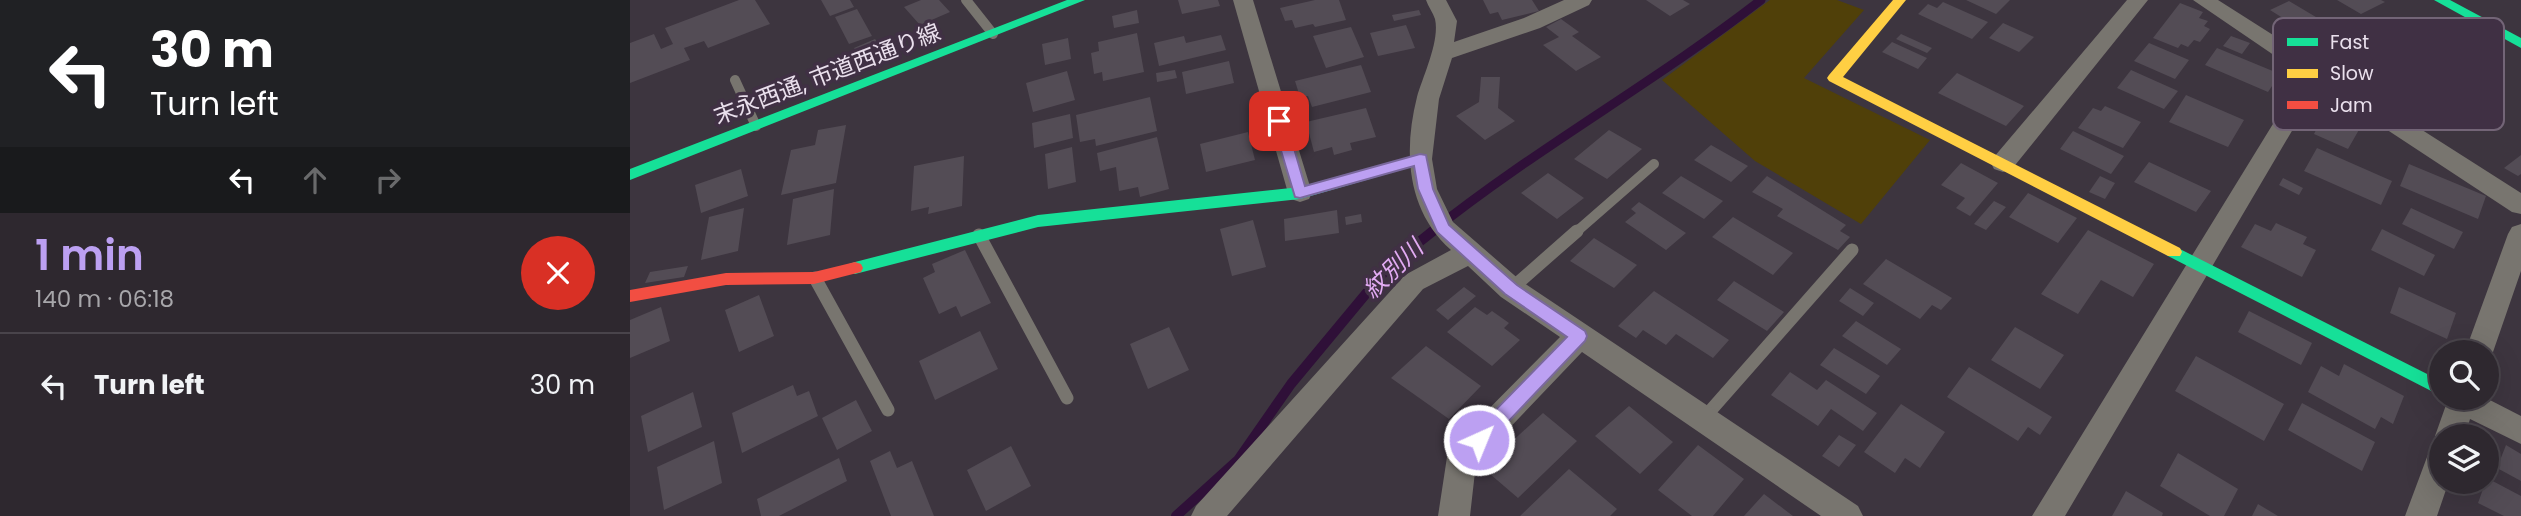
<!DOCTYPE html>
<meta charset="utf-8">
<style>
body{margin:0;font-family:Poppins,"Noto Sans JP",sans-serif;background:#363037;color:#f1f3f6;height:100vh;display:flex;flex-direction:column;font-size:26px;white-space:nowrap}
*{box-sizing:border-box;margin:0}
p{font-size:23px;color:#a7a6aa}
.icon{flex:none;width:38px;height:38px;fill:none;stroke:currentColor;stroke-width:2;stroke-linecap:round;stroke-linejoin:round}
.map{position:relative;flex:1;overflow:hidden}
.drawer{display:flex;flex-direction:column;background:#2e282f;width:630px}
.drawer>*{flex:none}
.top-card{background:#202124;color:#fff;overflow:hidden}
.tools{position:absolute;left:1799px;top:340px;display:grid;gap:14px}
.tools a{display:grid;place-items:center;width:70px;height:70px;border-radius:50%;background:#2e282f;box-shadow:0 7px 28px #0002,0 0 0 2px #49444b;font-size:35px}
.pin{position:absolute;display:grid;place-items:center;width:60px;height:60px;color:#fff;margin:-30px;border-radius:14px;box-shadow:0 4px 10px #0006}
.me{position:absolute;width:77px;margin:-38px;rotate:44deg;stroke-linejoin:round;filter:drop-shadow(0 0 5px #0008)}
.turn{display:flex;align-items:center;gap:24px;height:147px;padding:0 35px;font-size:32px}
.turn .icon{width:91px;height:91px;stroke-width:2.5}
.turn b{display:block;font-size:49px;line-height:60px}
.lanes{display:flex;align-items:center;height:66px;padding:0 35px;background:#0003;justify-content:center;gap:35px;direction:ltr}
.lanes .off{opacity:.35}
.round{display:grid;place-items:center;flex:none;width:74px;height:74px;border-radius:37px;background:#363037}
.summary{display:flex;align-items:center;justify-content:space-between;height:119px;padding:0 35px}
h1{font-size:42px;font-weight:600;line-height:52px;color:#bca0f2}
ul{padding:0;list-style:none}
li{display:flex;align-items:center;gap:21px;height:105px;padding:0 35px;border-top:2px solid #49444b}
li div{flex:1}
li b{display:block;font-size:26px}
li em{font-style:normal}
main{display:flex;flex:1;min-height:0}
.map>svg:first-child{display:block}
.green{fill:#504009}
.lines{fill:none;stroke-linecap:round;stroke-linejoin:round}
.stream-far1{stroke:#2f1038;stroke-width:9}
.stream{stroke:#2f1038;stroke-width:10}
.building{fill:#534c55}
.lane-far1{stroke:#78756f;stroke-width:10}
.lane{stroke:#78756f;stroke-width:13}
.street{fill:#78756f;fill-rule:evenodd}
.fast{fill:#16e098;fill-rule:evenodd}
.slow{fill:#ffcf43;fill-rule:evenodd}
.jam{fill:#f24e42;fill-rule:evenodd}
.route{fill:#bca0f2;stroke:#7a689d;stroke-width:2}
.labels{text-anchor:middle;stroke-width:7;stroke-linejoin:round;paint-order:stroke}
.street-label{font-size:23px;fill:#eae0ed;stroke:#403044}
.water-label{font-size:24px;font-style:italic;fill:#e2abf3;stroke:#403044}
.key{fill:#403044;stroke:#736577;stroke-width:2}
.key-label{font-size:19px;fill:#eae0ed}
</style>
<main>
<section class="drawer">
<div class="top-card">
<div class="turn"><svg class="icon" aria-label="left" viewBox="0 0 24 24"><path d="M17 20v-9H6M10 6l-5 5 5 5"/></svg><div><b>30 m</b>Turn left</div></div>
<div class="lanes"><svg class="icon" aria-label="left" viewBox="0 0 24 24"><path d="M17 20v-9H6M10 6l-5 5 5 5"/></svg><svg class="icon off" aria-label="ahead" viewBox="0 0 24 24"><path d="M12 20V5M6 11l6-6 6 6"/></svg><svg class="icon off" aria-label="right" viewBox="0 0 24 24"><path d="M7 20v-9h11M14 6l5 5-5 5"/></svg></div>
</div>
<div class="summary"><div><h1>1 min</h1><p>140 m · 06:18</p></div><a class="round" style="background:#d93025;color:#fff"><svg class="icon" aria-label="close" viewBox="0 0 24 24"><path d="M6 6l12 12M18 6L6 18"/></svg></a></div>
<ul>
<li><svg class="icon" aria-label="left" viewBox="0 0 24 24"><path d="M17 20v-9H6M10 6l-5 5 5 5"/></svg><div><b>Turn left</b></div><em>30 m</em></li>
</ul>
</section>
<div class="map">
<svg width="1891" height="516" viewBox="0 0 1891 516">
<rect width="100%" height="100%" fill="#3d353f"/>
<path class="green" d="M1140,0H1207L1234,10L1174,78L1300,140L1231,224L1125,161L1032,80Z"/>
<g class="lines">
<path class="stream-far1" d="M800,233C906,148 1024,83 1131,0"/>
<path class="stream" d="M546,516L608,460L661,384L759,266L803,231"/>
</g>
<path class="building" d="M109,0H125L140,24L78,48L74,41L54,48L60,60L0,83V43L24,34L31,49L43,44L35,28Z
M191,0H220L224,7L200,16Z
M291,0H309L320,12L290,25L274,7Z
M548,0H588L590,6L552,14Z
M685,0H709L716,20L685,27L683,24L665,28L662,20L655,21L650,8Z
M853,0H902L909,11L872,20L868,12L860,14Z
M1016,0H1053L1060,4L1040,16Z
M1336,0H1380L1366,14Z
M1707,0H1751L1755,2L1731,14Z
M1659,1L1696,23L1677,33L1640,10Z
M1313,2L1358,22L1342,39L1288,14L1298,4L1307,8Z
M1550,3L1573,12L1569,18L1578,21L1574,26L1580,29L1570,42L1564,40L1558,47L1551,44L1548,48L1523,38Z
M227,9L242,36L219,44L205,17Z
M507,10L509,23L484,28L482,16Z
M789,10L791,15L764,21L762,15Z
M931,19L949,32L942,36L971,57L946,71L913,45L929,37L916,27Z
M1373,23L1404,37L1389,52L1359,38Z
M776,25L785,48L748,56L740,33Z
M721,27L734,57L696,68L683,36Z
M507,33L514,72L473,81L472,72L464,74L461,53L469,51L468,42Z
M1271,34L1302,48L1297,53L1266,39Z
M591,35L596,50L529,66L524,43L554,36L556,43Z
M1601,36L1620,43L1612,54L1593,46Z
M438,38L441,59L415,65L412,44Z
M245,39L248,43L227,52L224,48Z
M1262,42L1297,58L1288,69L1252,52Z
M1519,43L1559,60L1545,79L1504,61Z
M1587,48L1650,74L1638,92L1575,65Z
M599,61L604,83L556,94L552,72Z
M731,65L741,92L682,107L678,96L670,97L665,81Z
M545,70L547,78L527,82L526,73Z
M1501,70L1548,91L1534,109L1487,88Z
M437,71L445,100L403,112L396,83Z
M1327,73L1394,106L1376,126L1308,93Z
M851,77H870L868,108L885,121L855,140L826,116L849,102Z
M1556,95L1614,120L1598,147L1539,122Z
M520,97L527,131L466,146L465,139L450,142L446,115Z
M1475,106L1511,122L1493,148L1448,128L1463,108L1471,111Z
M736,108L746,137L720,143L722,150L704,155L702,147L684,152L676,122Z
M1686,109L1730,128L1718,149L1684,134L1686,130L1676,125Z
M440,114L443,138L404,148L402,123Z
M216,125L206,183L151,195L161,150L185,145L188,130Z
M979,130L1012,149L977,179L944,159Z
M1443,131L1494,156L1481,174L1430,149Z
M618,132L625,160L576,172L570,144Z
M527,137L539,189L510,197L508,187L489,191L486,167L470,171L467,153Z
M1081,145L1118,166L1101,182L1064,160Z
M442,147L446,182L418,189L415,154Z
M1687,148L1762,181L1751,205L1674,171Z
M1891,155V174L1888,176L1874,168Z
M334,156L332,206L298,214L299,207L281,211L284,166Z
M1519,162L1581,191L1566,212L1504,182Z
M1331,163L1368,183L1340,216L1326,208L1335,198L1311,185Z
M1779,164L1856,196L1848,219L1770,186Z
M111,169L118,196L71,213L65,185Z
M918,173L954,198L927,219L891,193Z
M1051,176L1093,201L1074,219L1032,193Z
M1137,176L1216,225L1210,231L1220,237L1208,250L1147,216L1153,209L1122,192Z
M1470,176L1485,183L1475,199L1459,192Z
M1653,178L1673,188L1669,195L1649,185Z
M204,189L200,235L157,245L163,199Z
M1398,193L1447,218L1428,243L1379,217Z
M1364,201L1376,207L1356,230L1344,224Z
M1009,202L1056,233L1036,250L995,222L1006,213L1001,209Z
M114,208L108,251L71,260L79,217Z
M1781,208L1833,232L1824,249L1772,224Z
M707,210L709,233L655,241L654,219Z
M731,214L732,222L716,225L715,217Z
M1103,217L1163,253L1143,275L1082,237Z
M623,220L636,267L602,276L590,229Z
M1646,223L1677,237L1673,244L1686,250L1672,277L1611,247L1625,224L1641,231Z
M1752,229L1805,255L1794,276L1741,250Z
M1458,230L1524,264L1503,297L1471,280L1448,314L1411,294Z
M964,238L1007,265L984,288L940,261Z
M335,250L361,303L331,317L326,306L309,314L293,278L305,272L302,264Z
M1256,259L1322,298L1311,310L1302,305L1290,319L1233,284Z
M58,266L54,277L15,283L20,272Z
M1104,281L1154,312L1137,331L1087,300Z
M834,287L846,296L818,320L806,310Z
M1769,287L1826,313L1817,339L1760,313Z
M1220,288L1244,303L1233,316L1209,301Z
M1024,291L1099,340L1083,358L1046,334L1036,345L1013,330L1006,338L988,326Z
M129,295L144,336L109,352L95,310Z
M31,307L40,341L0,358V320Z
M845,307L857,315L862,311L879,323L874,328L890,340L862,366L817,332Z
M1619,311L1682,343L1671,365L1608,332Z
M1226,321L1271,349L1257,365L1212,336Z
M539,327L559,370L518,389L500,344Z
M1385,327L1434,355L1410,389L1361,360Z
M350,331L368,369L305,400L289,361Z
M796,346L851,386L819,419L761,378Z
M1204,348L1250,376L1236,394L1190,365Z
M1566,356L1654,404L1634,441L1545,391Z
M1714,364L1774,396L1763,424L1751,417L1745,429L1678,392L1691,366L1709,376Z
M1339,367L1422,417L1410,435L1398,427L1388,441L1317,397Z
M1160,372L1187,390L1196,380L1247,413L1233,431L1201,409L1188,426L1141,395Z
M163,385L167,396L179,391L188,416L112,453L102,413Z
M63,392L72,427L18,452L11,416Z
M226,400L242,431L207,450L192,418Z
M1672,403L1745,442L1732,471L1658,430Z
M1271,404L1315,432L1290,468L1275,458L1265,473L1234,452Z
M999,406L1043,442L1010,474L965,436Z
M913,413L947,441L888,498L853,468Z
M1209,435L1226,445L1209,467L1192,456Z
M84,441L92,483L34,510L27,467Z
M1068,445L1114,479L1083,516H1062L1028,490Z
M1876,445L1891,454V481L1867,468Z
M381,446L401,486L356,511L337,470Z
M260,451L267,468L282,461L304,516H261L240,461Z
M1548,453L1608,489L1594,516H1580L1530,486Z
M209,458L217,481L149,516H131L127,499Z
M939,469L987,509L980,516H890Z
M1857,478L1891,496V516H1874L1848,503Z
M1496,491L1533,513L1532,516H1482Z
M1134,494L1163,516H1114Z
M1628,504L1648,516H1622Z"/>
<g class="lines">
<path class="lane-far1" d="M336,0L363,34
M105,80L126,126
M945,233L1024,164"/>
<path class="lane" d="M349,235L437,398
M185,278L258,410
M881,289L947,231
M1074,418L1222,250"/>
<path class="street" d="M603,0H623L682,193L679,199L670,202L661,199L658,193Z
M796,0H816L827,21L824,42L894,18L934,0H962L959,5L910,28L822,58L809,99L802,159L807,189L823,222L891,281L1228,506L1233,516H1191L952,352L846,463L840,516H808L817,457L821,447L930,337L871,297L838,266L793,289L597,516H561L566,506L775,275L821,250C777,211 773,152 787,97C793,76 810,41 805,19C803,13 798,6 796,0Z
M1497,0H1518L1382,169L1373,172L1364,169L1361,163L1364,157Z
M1563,0H1588L1891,193V214L1882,212L1689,85L1435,516H1402L1673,75Z
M1891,224V271L1863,352L1857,361V352H1835L1878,234L1882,227Z
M1812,397H1854L1891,416V444L1840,419L1835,436H1811V481H1819L1807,516H1775L1800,449L1810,446L1805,436L1816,405Z"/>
<path class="fast" d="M437,0H455L0,180V169Z
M1804,0H1820L1891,38V48Z
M790,154L795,155L797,159L795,163L670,199L408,227L225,274L219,272L217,268L219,264L225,262L408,215L670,187Z
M1544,246L1811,381V396L1538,256L1536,252L1538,248Z"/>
<path class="slow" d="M1263,0H1276L1213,77L1550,248L1552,252L1550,256H1538L1199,81L1197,78L1199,75Z"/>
<path class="jam" d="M225,262L231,264L233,268L231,272L184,284L96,285L0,302V290L96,273L184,272Z"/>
</g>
<path class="route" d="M649,116L656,121L675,186L790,154L796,155L803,189L819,225L887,285L955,331L957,336L955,341L855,446L849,448L842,446L840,440L842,434L937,337L875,294L807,232L788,189L784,166L670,198L665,197L642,121Z"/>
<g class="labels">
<g class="street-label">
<text transform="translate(197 74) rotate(-21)" y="8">末永西通, 市道西通り線</text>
</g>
<g class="water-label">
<text transform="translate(763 269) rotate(-44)" y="8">紋別川</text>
</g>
</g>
<rect x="1643" y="18" width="231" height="112" rx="10" class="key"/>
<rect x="1657" y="38" width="31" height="8" fill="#16e098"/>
<rect x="1657" y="69" width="31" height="9" fill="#ffcf43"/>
<rect x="1657" y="101" width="31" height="8" fill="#f24e42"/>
<g class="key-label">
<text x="1700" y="49">Fast</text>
<text x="1700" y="80">Slow</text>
<text x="1700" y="112">Jam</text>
</g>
</svg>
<div class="tools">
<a><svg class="icon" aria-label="search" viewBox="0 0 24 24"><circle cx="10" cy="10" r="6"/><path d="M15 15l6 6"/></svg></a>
<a><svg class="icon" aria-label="layers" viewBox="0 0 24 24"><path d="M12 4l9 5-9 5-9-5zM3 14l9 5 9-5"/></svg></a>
</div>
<div class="pin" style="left:649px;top:121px;background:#d93025"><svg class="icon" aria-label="arrive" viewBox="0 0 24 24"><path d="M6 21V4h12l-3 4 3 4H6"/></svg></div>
<svg class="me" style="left:849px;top:440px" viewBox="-20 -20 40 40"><circle r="17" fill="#bca0f2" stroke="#fff" stroke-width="3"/><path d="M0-11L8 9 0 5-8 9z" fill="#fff"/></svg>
</div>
</main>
